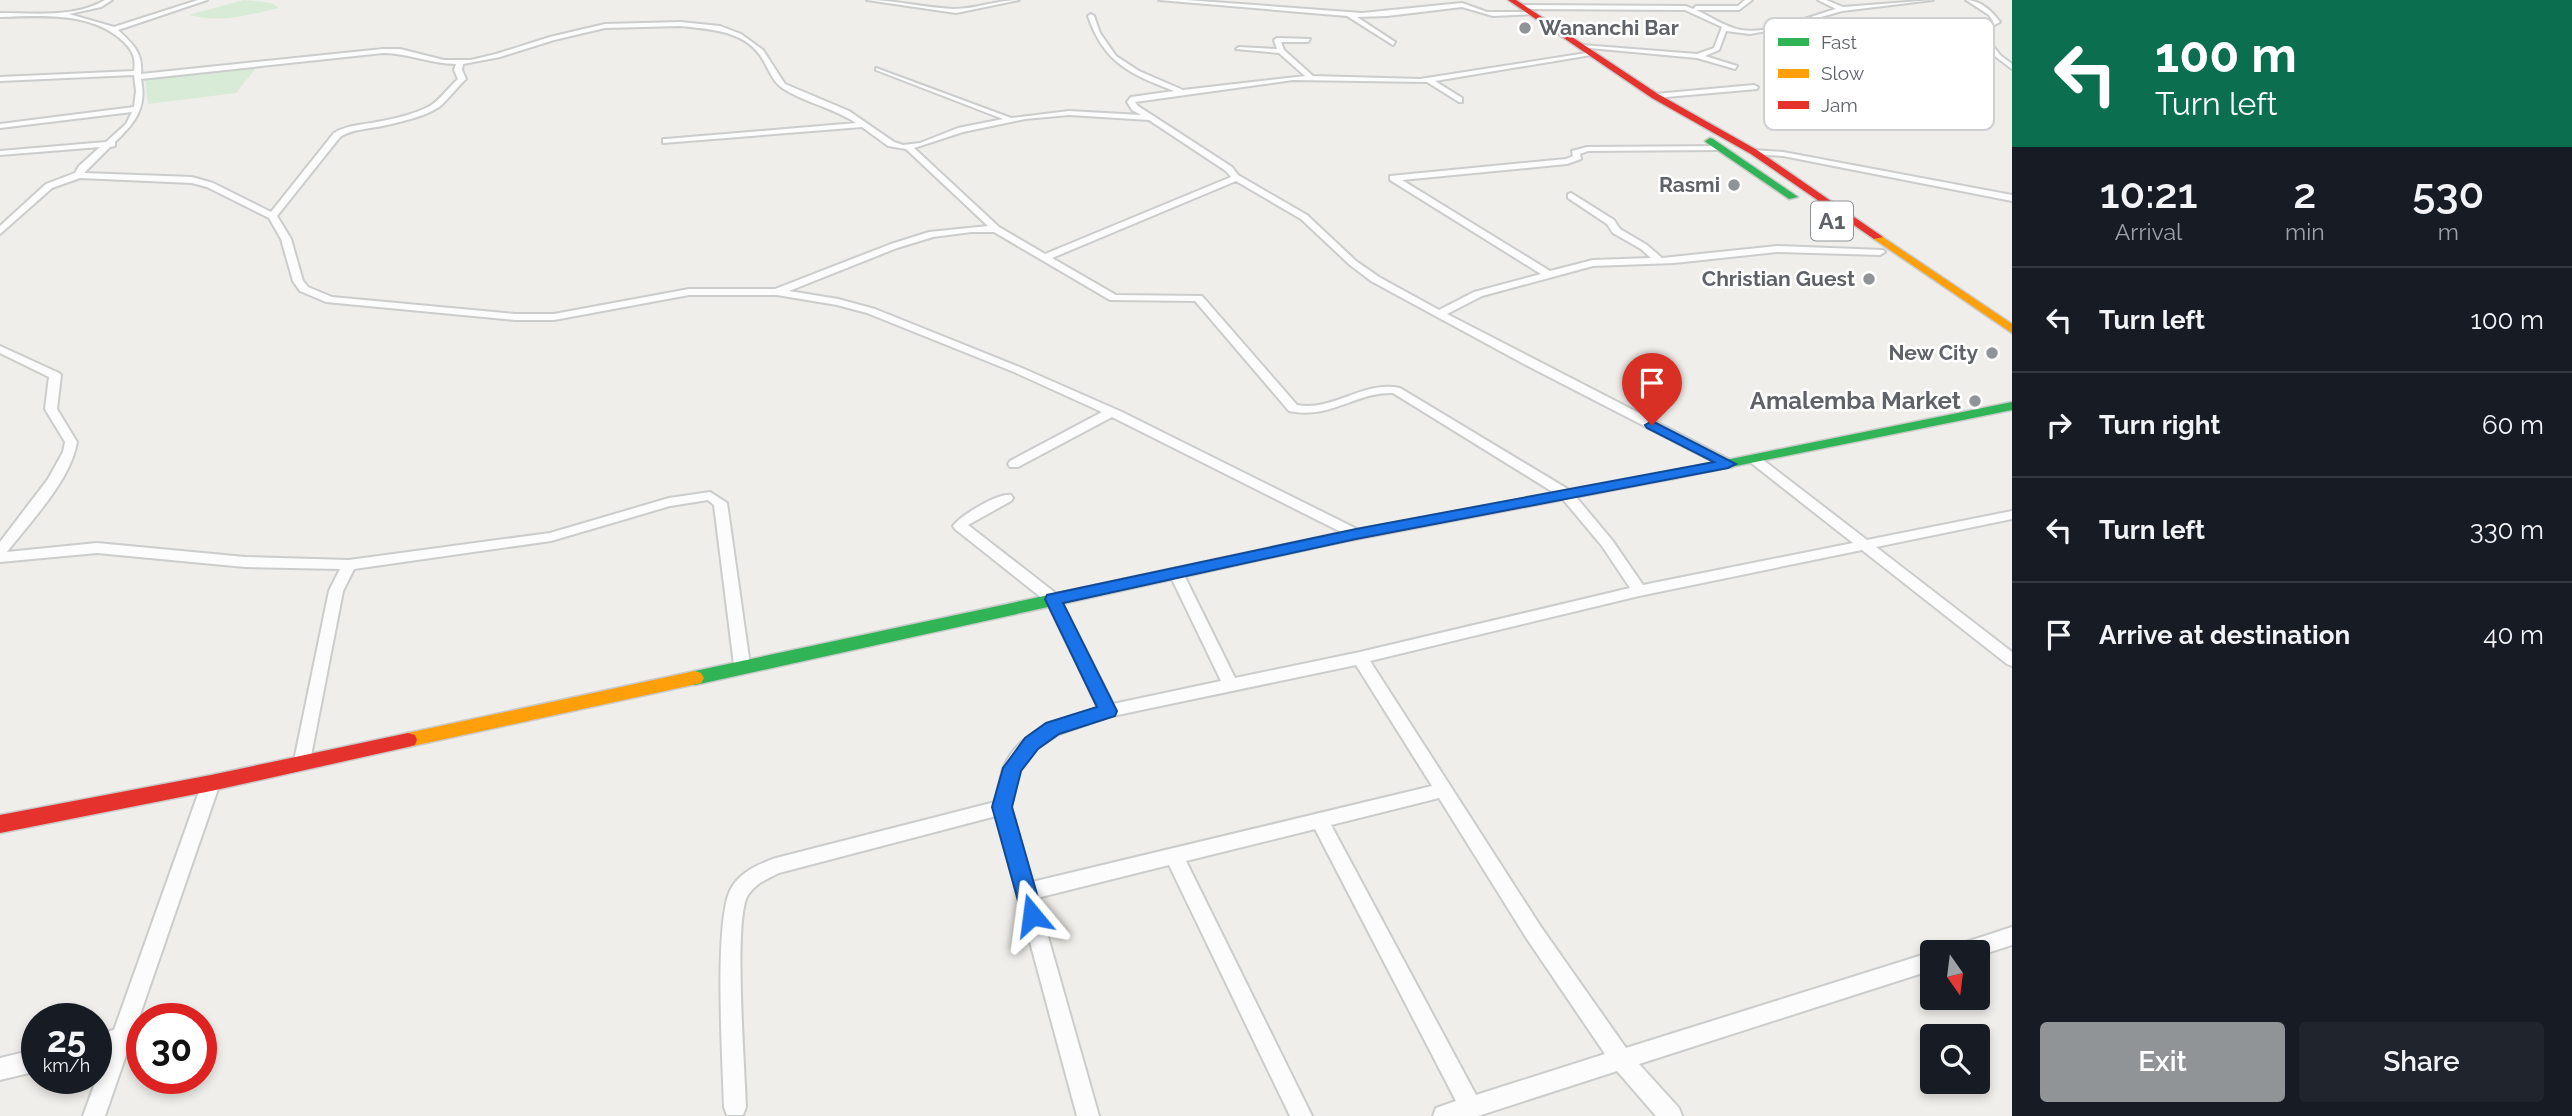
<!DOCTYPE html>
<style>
body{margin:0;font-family:Raleway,sans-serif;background:#20242c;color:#f1f3f6;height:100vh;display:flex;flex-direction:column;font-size:26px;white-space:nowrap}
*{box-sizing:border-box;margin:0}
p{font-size:23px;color:#9ea1a6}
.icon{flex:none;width:38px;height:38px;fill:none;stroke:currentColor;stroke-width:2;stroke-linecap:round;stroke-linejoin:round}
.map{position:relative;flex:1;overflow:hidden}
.drawer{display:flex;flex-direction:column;background:#171b24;width:560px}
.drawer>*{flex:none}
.hud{background:#0b6e4f;color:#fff;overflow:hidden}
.needle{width:46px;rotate:166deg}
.fabs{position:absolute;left:1920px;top:940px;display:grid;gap:14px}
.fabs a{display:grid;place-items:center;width:70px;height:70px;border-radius:7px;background:#171b24;box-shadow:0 4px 10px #0003;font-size:35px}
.speed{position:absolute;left:21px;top:1003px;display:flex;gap:14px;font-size:35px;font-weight:700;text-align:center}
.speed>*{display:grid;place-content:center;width:91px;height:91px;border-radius:50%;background:#171b24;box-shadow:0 4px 10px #0003;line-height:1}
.speed small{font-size:18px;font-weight:400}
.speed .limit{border:10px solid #d22;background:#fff;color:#111}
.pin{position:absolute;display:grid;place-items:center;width:60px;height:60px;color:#fff;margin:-72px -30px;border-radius:50% 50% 50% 0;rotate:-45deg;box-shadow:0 0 7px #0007}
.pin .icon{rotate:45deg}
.me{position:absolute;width:77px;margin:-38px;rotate:344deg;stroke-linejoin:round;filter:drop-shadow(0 0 5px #0008)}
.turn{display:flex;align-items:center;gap:24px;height:147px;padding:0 28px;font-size:32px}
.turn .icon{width:91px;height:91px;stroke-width:2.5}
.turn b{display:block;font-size:49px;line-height:60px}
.eta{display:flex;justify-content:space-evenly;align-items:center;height:119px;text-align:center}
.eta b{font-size:42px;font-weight:600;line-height:49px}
.primary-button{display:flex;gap:14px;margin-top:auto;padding:14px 28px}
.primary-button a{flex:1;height:80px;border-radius:7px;background:#919496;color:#fff;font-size:28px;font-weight:600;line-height:80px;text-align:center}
.primary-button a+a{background:#20242c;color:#f1f3f6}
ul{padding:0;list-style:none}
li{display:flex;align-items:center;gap:21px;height:105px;padding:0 28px;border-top:2px solid #363941}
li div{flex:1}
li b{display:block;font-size:26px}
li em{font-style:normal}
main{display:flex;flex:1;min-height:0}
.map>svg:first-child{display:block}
.green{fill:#d8ebd6}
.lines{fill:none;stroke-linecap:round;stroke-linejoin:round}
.street-casing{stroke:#cbcccc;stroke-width:4}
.fast-casing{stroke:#cacacb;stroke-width:3}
.slow-casing{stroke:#cacacb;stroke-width:3}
.jam-casing{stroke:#cacacb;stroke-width:3}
.street{fill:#fdfcfc;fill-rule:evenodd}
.fast{fill:#30b455;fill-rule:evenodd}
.slow{fill:#ff9f0a;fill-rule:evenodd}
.jam{fill:#e5322d;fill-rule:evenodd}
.route{fill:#1a73e8;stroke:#114b97;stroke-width:2}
.poi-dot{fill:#919496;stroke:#fff;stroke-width:2.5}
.labels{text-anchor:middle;stroke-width:5;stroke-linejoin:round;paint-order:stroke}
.far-poi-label{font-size:21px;font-weight:bold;fill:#5f6368;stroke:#fff;text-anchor:end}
.shield{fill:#fff;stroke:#8f9295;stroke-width:2}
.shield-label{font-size:23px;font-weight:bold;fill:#5f6368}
.poi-label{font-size:24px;font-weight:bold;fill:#5f6368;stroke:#fff;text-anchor:end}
.key{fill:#fff;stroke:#cfd0d2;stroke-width:2}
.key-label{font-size:19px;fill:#5f6368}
</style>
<main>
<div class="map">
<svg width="2012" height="1116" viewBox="0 0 2012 1116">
<rect width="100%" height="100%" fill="#efeeea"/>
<path class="green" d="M244,0L271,3L279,8C243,16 225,23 188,15Z
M256,68L236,93L148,104L145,78Z"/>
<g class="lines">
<defs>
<path id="street" d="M105,0H112L101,7L69,14L114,27L198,0H207L118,30C133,44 143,53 141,74L383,49H400L444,60H471L496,54L550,37L605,24L680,22L720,26L741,34L763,50L785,84L849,111L894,142L903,145L920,143L958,128L1003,119L876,70V68L1011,118L1069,111L1141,115L1132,110L1127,102L1131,97L1174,91C1130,74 1104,63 1088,16L1091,14L1094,16L1100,33L1116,56L1139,71L1183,90L1305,76L1279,53L1236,49L1239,47L1277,49L1274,40L1277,38L1310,39L1308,42H1281L1284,50L1313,76L1420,79L1593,52L1591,55L1435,81L1462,98V102H1459L1427,82L1293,80L1135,102L1138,106L1232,167L1238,175L1307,215L1356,261L1379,277L1439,310L1474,292L1541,274L1390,180V176L1566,159L1573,156L1572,151L1587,147L1720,146L1721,148L1717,150L1588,151L1580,154L1581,159L1567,164L1402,180L1550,271L1593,260L1651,258L1641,249L1613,233L1607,224L1568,198V194L1571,193L1614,220L1620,229L1647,245L1662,258L1777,246L1883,250L1885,252L1880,255L1777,252L1674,263L1593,266L1482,296L1447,314L1732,461L1734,464L1732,467H1724L1524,364L1371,281L1350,265L1301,219L1236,181L1052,258L1116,295L1202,296L1297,405C1333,412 1363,380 1400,388L1571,491L1612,540L1643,585L1853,543L1750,462L1748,459L1754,455L1758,456L1867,540L2012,511V519L1876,547L2012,652V666L2007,664L1862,550L1639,596L1370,661L1541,927L1626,1048L1932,952V970L1639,1064L1679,1108L1682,1116H1656L1617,1071L1478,1116H1433L1436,1108L1456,1101L1315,829L1186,861L1312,1116H1290L1169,865L1037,898L1099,1116H1077L996,816L779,873C767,879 756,883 748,895C733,918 745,1070 746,1107L743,1115H727L724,1107C723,1067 713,914 732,887C742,871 759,864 776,858L995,802C997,791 1000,779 1003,769C1018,729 1063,719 1098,708L1047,602L955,529L953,526C961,515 998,493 1011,495L1013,498L1011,501L968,525L1058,595L1113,704L1221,681L1169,573L1176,568L1183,573L1235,678L1360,652L1630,588L1602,546L1561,497L1393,393C1355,392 1330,420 1289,411L1195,301L1110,300L994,232H971L933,237L897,248L789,291L838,299L875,309L1022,368L1122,412L1361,531L1363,534L1361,537H1351L1112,417L1018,467H1010L1008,464L1010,461L1102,412L1014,372L867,313L837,305L777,295H689L554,320H515L326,302L300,291L293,281L281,239L269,218L207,187L192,183L80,178L52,188L0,234V226L46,184L75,173L79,166L100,147L0,155V151L106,142L126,124L132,112L0,128V124L134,107L136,91L134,75L0,81V77L134,71C136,59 133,51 124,42C91,11 42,16 0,17V13C34,13 75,18 105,0ZM680,26C708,29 742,30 760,55C767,65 772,81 781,87C802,102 832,107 856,123L666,139H663V143L862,127L888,146L906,149L988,226L929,232L891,244L775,289H689L554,314H515L332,297L308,287L303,281L291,239L277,216L340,137C352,129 368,129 382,126C400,122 424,117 439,107C445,103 459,85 466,79L462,70L463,64L500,57L554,40L605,28ZM383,53C408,53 431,64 456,64L454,70L458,79C449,87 440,100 430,106C415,114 394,119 377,122C362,125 347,125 334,133L271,212L213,183L192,177L84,173L110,147L115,146V142C135,123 147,108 141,79ZM1069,115L1149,120L1226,171L1231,177L1045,254L999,227L914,148L963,132L1025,119ZM1356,665L1432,786L1032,882L1011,807L1020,770L1037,748L1059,734L1108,717ZM1439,798L1527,939L1605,1054L1476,1095L1331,825Z
M867,0C896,0 925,8 954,9C976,9 997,0 1019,0L956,13Z
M1159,0H1186L1362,13L1462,3L1487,12H1532L1535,14L1493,16L1462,7L1387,16L1357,17L1395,42L1393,45L1347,16Z
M1745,0H1752L1739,10H1696C1710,16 1725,27 1741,30C1768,35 1810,16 1836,9L1818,0H1826L1843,7L1933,0L1842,11L1782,28L1919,47L1921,50L1772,30L1750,34L1726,31L1719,50L1705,56L1737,66L1735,69L1697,58L1579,47L1582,45L1697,54L1714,48L1722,27L1685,10L1522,9L1519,7L1522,5L1686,6L1693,9L1696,6H1738Z
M1966,0C1980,0 1992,11 2000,22L1987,29L1984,34L2000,55L2012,64V69L1996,57L1978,34L1983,27L1993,21L1989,15Z
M1754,85L1758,87L1757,89L1655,98L1651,96L1655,94Z
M1751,150L1783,152L2012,195V201L1783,156L1754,154L1750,152Z
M0,346L59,373L61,375L57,409L77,442C71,480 30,522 7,552L97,543L245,557L349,560L550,533L669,498L710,492L727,503L750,665L747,669H737L734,665L714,505L708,500L670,506L551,541L354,569L343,591L310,761L308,766L302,768L296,766L294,761L329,591L340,569L245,567L97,553L0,562V542L48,479L63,452L65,442L45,409L49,377L0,353Z
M211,776L217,778L220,783L105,1116H83L106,1053L96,1055V1034L114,1030L202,783L205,778Z
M2012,927V945L1978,956V952H1951L1954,946Z
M37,1049V1071L0,1080V1058Z"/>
<path id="fast" d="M1710,138L1713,139L1798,197L1789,199L1707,143L1705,141Z
M2012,402V410L1672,479L1665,475L1672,471Z
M1333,534L1338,535L1341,539L1338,543L695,685L689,683L686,678L689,673L695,671Z"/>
<path id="slow" d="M1878,234L2012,324V333L1874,239L1873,237Z
M695,671L701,673L704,678L701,683L408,747L401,745L399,740L401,735L408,733Z"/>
<path id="jam" d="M1508,0H1516L1658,94L1757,150L1883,237L1874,239L1751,154L1652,98Z
M1672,471L1679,475L1677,478L1333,544L1325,539L1333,534Z
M408,733L415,735L417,740L415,745L408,747L211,791L0,833V815L211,775Z"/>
</defs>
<use href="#street" class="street-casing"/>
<use href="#fast" class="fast-casing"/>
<use href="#slow" class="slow-casing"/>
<use href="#jam" class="jam-casing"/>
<use href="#street" class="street"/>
<use href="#fast" class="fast"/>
<use href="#slow" class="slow"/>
<use href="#jam" class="jam"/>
</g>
<path class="route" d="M1652,421L1736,464L1728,468L1356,539L1063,603L1117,711L1115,716L1059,734L1038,749L1021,771L1012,807L1043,915L1039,922L1032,925L1024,922L992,807L1003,768L1025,738L1046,723L1097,707L1045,599L1047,595L1356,529L1714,462L1647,428L1645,425Z"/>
<g class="poi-dot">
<circle cx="1525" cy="28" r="7"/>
<circle cx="1734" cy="185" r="7"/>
<circle cx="1869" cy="279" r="7"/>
<circle cx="1992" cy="353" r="7"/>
<circle cx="1975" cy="401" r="7"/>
</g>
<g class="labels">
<g class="far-poi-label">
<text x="1539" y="35" text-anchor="start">Wananchi Bar</text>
<text x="1720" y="192">Rasmi</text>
<text x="1855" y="286">Christian Guest</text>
<text x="1978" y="360">New City</text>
</g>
<rect class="shield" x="1811" y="201.5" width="42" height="39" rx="5"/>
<g class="shield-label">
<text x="1832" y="229">A1</text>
</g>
<g class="poi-label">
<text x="1961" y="409">Amalemba Market</text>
</g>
</g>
<rect x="1764" y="18" width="230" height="112" rx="10" class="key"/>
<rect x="1778" y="38" width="31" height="8" fill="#30b455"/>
<rect x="1778" y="69" width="31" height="9" fill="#ff9f0a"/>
<rect x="1778" y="101" width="31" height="8" fill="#e5322d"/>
<g class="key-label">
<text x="1821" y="49">Fast</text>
<text x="1821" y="80">Slow</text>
<text x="1821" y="112">Jam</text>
</g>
</svg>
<div class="fabs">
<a><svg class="needle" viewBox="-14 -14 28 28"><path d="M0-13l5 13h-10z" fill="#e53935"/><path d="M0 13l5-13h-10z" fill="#9ea1a6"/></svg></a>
<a><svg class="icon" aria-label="search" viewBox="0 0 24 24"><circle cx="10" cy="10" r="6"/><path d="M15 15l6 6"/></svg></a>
</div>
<div class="speed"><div>25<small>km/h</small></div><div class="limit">30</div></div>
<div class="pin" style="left:1652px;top:425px;background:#d93025"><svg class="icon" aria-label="arrive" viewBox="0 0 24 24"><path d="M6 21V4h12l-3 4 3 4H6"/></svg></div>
<svg class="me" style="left:1032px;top:915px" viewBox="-20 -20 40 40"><path d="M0-17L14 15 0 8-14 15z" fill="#1a73e8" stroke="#fff" stroke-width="4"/></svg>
</div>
<section class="drawer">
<div class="hud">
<div class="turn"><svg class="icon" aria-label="left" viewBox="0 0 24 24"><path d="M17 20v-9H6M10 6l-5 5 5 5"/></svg><div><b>100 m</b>Turn left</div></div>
</div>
<div class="eta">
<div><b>10:21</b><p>Arrival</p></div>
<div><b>2</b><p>min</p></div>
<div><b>530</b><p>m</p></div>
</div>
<ul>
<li><svg class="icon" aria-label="left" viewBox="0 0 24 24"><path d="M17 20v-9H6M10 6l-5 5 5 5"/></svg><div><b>Turn left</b></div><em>100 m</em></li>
<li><svg class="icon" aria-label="right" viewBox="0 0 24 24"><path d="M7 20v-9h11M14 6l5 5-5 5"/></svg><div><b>Turn right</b></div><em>60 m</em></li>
<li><svg class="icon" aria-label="left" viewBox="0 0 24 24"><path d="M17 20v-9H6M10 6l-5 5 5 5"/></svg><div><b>Turn left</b></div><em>330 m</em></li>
<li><svg class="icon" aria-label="arrive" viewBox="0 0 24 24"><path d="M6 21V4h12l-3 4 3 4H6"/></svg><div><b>Arrive at destination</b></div><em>40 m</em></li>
</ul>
<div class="primary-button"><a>Exit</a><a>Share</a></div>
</section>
</main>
